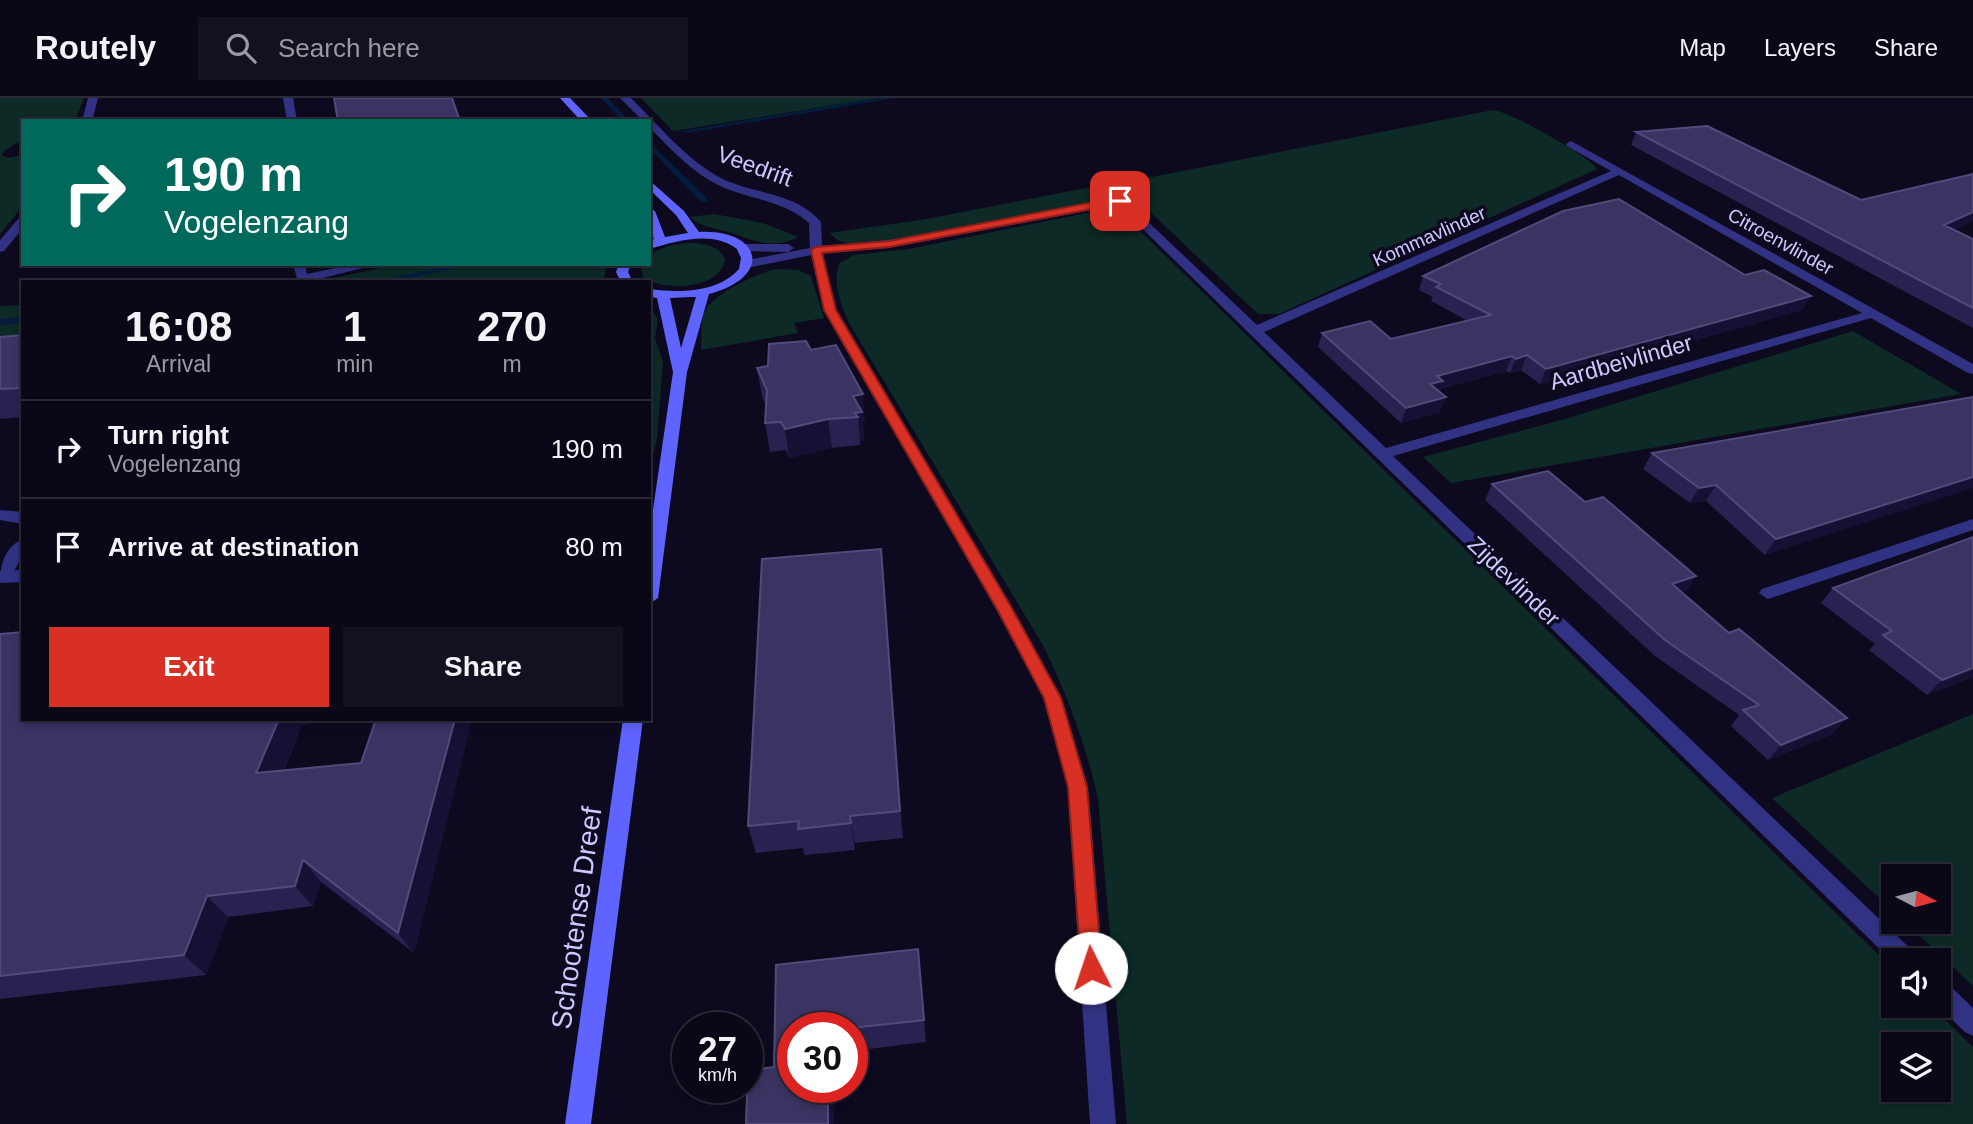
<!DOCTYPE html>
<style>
body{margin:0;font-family:Arial,sans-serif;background:#131120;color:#f1f3f6;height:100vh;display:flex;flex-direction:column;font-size:26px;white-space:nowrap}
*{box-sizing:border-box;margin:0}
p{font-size:23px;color:#999aa1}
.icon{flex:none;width:38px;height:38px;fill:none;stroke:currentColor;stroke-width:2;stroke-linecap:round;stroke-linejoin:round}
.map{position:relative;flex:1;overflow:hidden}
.side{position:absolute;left:21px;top:182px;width:630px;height:441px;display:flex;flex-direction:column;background:#0a0817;border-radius:0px;box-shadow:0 4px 10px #0003,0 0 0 2px #2a2936}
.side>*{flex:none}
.hud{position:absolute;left:21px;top:21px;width:630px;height:147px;border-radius:0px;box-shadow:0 4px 10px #0003,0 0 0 2px #2a2936;background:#00695c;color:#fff;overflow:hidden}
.needle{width:46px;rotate:96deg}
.tools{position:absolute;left:1881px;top:766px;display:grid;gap:14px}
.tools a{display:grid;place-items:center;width:70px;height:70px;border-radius:0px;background:#0a0817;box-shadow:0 4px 10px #0003,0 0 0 2px #2a2936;font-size:35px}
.speed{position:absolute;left:672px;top:914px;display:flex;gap:14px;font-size:35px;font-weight:700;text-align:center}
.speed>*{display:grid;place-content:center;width:91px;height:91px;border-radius:50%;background:#0a0817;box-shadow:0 4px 10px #0003,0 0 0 2px #2a2936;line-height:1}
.speed small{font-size:18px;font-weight:400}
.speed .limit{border:10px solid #d22;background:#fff;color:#111}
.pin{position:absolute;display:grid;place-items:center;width:60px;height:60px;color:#fff;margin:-30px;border-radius:14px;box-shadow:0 4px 10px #0006}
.me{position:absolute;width:77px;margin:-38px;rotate:356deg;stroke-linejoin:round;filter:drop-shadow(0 0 5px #0008)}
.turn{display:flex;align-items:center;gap:24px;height:147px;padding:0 28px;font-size:32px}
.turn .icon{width:91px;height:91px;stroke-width:2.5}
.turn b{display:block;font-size:49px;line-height:60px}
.eta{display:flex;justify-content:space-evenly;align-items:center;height:119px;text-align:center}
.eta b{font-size:42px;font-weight:800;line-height:49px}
.action{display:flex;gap:14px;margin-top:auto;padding:14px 28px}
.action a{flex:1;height:80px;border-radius:0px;background:#d93025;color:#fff;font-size:28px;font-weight:800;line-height:80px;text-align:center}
.action a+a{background:#131120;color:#f1f3f6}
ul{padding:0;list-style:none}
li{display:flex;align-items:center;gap:21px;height:98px;padding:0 28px;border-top:2px solid #2a2936}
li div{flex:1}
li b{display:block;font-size:26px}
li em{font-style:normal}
header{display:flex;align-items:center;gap:42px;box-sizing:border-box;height:98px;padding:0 35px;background:#0a0817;border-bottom:2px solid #2a2936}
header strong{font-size:33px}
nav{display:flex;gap:38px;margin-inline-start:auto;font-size:24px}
.search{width:490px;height:63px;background:#131120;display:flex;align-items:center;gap:18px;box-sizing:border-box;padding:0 24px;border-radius:0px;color:#999aa1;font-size:26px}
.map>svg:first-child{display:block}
.green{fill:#0d2a27;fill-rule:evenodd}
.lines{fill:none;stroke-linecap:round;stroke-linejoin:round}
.stream{fill:#041d3e;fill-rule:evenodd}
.lane{fill:#313283;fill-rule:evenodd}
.street{fill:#313283;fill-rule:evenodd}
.secondary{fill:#6064ff;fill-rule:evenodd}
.wall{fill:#27224f}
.shaded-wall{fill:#151134}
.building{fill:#393462;stroke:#504b7b;stroke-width:2}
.route{fill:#d93025;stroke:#8d1f18;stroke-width:2}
.labels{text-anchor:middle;stroke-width:7;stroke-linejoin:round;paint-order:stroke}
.far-street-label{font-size:19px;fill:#ccc9ff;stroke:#0d0a1f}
.street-label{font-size:23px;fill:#ccc9ff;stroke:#0d0a1f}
.near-street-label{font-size:28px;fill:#ccc9ff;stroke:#0d0a1f}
</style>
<header>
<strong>Routely</strong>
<div class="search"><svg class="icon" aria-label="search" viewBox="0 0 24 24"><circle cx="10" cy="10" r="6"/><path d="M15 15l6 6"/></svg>Search here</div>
<nav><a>Map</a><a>Layers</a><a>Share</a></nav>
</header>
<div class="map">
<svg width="1973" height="1026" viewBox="0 0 1973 1026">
<rect width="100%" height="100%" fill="#0d0a1f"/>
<path class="green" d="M0,0H84L75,23H23V41L3,54L2,57L8,60L23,57V108L0,136Z
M641,0H879L673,33Z
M1493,12C1511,14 1591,59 1597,71L1279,216H1258L1129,94L1117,95L1111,87Z
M1091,89L1097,91L1108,101L891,144L847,145L839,143L829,135L921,122Z
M1096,113H1112L1124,117L1893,871L1894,908H1931L1973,949V1026H1127L1098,701C1086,647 1068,599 1044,549L849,225C842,209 831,182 840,165L854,157L909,151ZM1894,947H1939V992H1894Z
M714,116L763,125L798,139C773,152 756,143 732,135C717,130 701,130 690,119Z
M686,145C701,145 719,146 725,162C719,192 663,194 643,179L640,166H649V156L668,148Z
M400,166H606L604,184H314Z
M776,171L798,172L811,178L824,220L794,225L798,235L701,252C702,240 700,224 705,213C714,196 757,175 776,171Z
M23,207V250L0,251V208Z
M649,208L658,221L655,241L663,263L657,340L650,370Z
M1853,233L1961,296L1451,385L1423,359L1565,321Z
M1973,616V888L1905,824H1939V779H1894L1893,813L1772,700Z"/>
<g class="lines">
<path class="stream" d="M601,0H608L629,23H622Z
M878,0H894L686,35L682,33Z
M649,44L707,100V104H701L649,50Z
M458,166H477L391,184H372Z
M23,219V225L0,227V221Z"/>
<path class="lane" d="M293,166H305L307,176L354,166H379L307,184H298Z
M1973,421V432L1774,499L1768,501L1759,495L1762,491Z
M23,472V484L0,485V473Z"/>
<path class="street" d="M88,0H98L92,23H82Z
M283,0H293L297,23H287Z
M620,0H631C658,27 685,60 719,79C753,97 794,93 821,124L822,148L889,142L1124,101L1257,227L1611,73L1567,48L1566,46L1571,43L1973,266V276L1968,275L1871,220L1393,358L1915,855L1918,863H1894V865L1118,107L889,150L823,155L836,212L1011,507L1061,599L1088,689L1116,1026H1090L1068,689L1043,599L996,511L824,212L811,157L747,170L741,166L747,162L810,150L809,125C783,102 751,102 720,88C691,74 671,51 649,29V23H643ZM1619,77L1862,215L1386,350L1264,234Z
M23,119V130L4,153L0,154V142L19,120Z
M742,146H788L794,150L788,154L738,153V147Z
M0,412L23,414V426L0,422Z
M23,441C23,457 17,478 0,484C0,468 5,448 23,441Z
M1939,882L1947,885L1973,910V938L1965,934L1938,908Z"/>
<path class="secondary" d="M560,0H570L592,23H581Z
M649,82L684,113L699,134C762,131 774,179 709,196L687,274L658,500L649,506V439L673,274L657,200L649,199V191C679,195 718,195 739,171L741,160L737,151C712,132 677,143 649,151V143L654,141L649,129V110L655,113L665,139L688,135L676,117L649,91ZM691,199H696L681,250L670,200Z
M619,166H631L628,174L633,184H621L616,174Z
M623,621H643L591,1026H565Z"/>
</g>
<path class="wall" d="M1636,34L1861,102L1973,76V123L1954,132L1973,141V230L1631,47Z
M1423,178L1802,212L1540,286L1521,272L1510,275L1506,273L1440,291L1439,294L1440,314L1401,325L1318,249L1322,235L1391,241L1468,223L1431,203L1433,199L1419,192Z
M23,237V319L0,321V239Z
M811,252L865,324H863L864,342L860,343V347L832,350L789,360L786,352L770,354L765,325L766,308L762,298L757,270L768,268Z
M1973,299L1795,446L1765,457L1706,403L1690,405L1643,371L1652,355Z
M1492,386L1585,404L1696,478L1685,494L1682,495L1833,636L1768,662L1731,628L1739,617L1655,558L1485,402Z
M1973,439V579L1927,597L1869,552L1875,546L1821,505L1833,490Z
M881,451L903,740L855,745V752L804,757L803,750L756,755L748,728Z
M0,536L23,621H360L302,626L284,673L361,665L376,621H472L414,855L321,784L313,808L228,819L206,877L0,901Z
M918,851L926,944L852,953V929H793V989H833L834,1026H746L748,972L774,969L776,867Z"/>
<path class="shaded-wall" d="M1973,114V123L1935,141L1944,127Z
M315,166H329L317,169Z
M1811,198L1802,212L1540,286L1546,271Z
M1527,257L1521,272L1510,275L1516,261Z
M1512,258L1506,273L1440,291L1438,298L1430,286L1437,278Z
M863,296L865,324H863L864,342L860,343L858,319H855L853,298Z
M1446,299L1440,314L1401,325L1406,310Z
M828,321L832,350L789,360L785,331Z
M1973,379V390L1765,457L1776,441Z
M1716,387L1706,403L1690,405L1699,390Z
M881,451L883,480L903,740L900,713Z
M1696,478L1685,494L1662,502L1672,486Z
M1973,570V579L1927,597L1942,582Z
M1847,620L1833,636L1768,662L1781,647Z
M279,621H298L302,626L274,697L256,675Z
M455,621H472L414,855L398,835Z
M850,718L855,745V752L851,725Z
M303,762L321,784L313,808L295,788Z
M207,798L228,819L206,877L184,857Z
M828,989H833L834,1026H828Z"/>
<path class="building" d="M334,0H452L460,23H338Z
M1707,28L1861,102L1973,76V114L1944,127L1973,141V210L1636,34Z
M1619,101L1745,177L1764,172L1811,198L1546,271L1527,257L1516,261L1512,258L1437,278L1443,283L1430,286L1446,299L1406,310L1322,235L1370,223L1391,241L1491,217L1436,189L1441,186L1423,178L1563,113Z
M23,237V290L0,291V239Z
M806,243L811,252L836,247L863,296L853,298L862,314L855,315L858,319L828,321L785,331L781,324L765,325L767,292L757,270L768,268L769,246Z
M1973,299V379L1776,441L1716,387L1699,390L1652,355Z
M1548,373L1585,404L1603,399L1696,478L1672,486L1729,535L1739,531L1847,620L1781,647L1743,612L1759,607L1665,542L1492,386Z
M1973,439V570L1942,582L1883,537L1892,533L1833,490Z
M881,451L900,713L850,718L851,725L798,731L799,723L748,728L762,461Z
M23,534V621H279L256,675L361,665L376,621H455L398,835L303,762L295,788L207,798L184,857L0,878V536Z
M918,851L924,922L852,930V929H793V989H828V1026H746L748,972L774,969L776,867Z"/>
<path class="route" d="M1120,99L1125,103L1124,105L889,149L822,155L836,212L1010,507L1061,600L1087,689L1102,870L1099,877L1091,880L1084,877L1081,870L1068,689L1044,600L997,511L824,212L811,152L816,149L889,143Z"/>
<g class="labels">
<g class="far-street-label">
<text transform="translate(1429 138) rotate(-24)" y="7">Kommavlinder</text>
<text transform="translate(1781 143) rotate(29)" y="7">Citroenvlinder</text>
</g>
<g class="street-label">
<text transform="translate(755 68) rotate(20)" y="8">Veedrift</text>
<text transform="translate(1621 264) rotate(-16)" y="8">Aardbeivlinder</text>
<text transform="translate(1514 483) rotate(44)" y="8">Zijdevlinder</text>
</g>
<g class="near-street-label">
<text transform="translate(576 820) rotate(-82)" y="10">Schootense Dreef</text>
</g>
</g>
</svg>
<div class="tools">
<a><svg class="needle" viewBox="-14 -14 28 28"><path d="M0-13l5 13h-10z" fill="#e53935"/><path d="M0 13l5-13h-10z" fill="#999aa1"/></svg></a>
<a><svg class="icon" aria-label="sound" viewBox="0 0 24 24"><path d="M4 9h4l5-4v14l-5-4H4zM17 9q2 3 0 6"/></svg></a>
<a><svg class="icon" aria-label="layers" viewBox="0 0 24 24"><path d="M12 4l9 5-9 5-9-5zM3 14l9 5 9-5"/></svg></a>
</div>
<div class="speed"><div>27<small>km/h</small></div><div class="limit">30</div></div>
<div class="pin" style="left:1120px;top:103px;background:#d93025"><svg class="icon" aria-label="arrive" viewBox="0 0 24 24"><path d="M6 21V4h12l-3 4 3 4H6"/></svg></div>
<svg class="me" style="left:1091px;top:870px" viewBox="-20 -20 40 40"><circle r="19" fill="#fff"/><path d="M0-13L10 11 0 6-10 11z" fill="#d93025"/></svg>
<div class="hud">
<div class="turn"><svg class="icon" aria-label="right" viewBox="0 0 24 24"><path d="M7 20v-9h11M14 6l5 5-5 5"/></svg><div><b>190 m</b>Vogelenzang</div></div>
</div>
<section class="side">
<div class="eta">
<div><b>16:08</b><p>Arrival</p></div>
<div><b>1</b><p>min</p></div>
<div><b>270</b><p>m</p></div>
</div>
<ul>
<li><svg class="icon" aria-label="right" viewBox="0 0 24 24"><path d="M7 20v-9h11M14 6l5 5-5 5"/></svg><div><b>Turn right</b><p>Vogelenzang</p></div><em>190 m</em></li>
<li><svg class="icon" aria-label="arrive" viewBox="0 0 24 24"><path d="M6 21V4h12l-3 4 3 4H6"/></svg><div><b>Arrive at destination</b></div><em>80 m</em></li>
</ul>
<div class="action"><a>Exit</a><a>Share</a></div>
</section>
</div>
